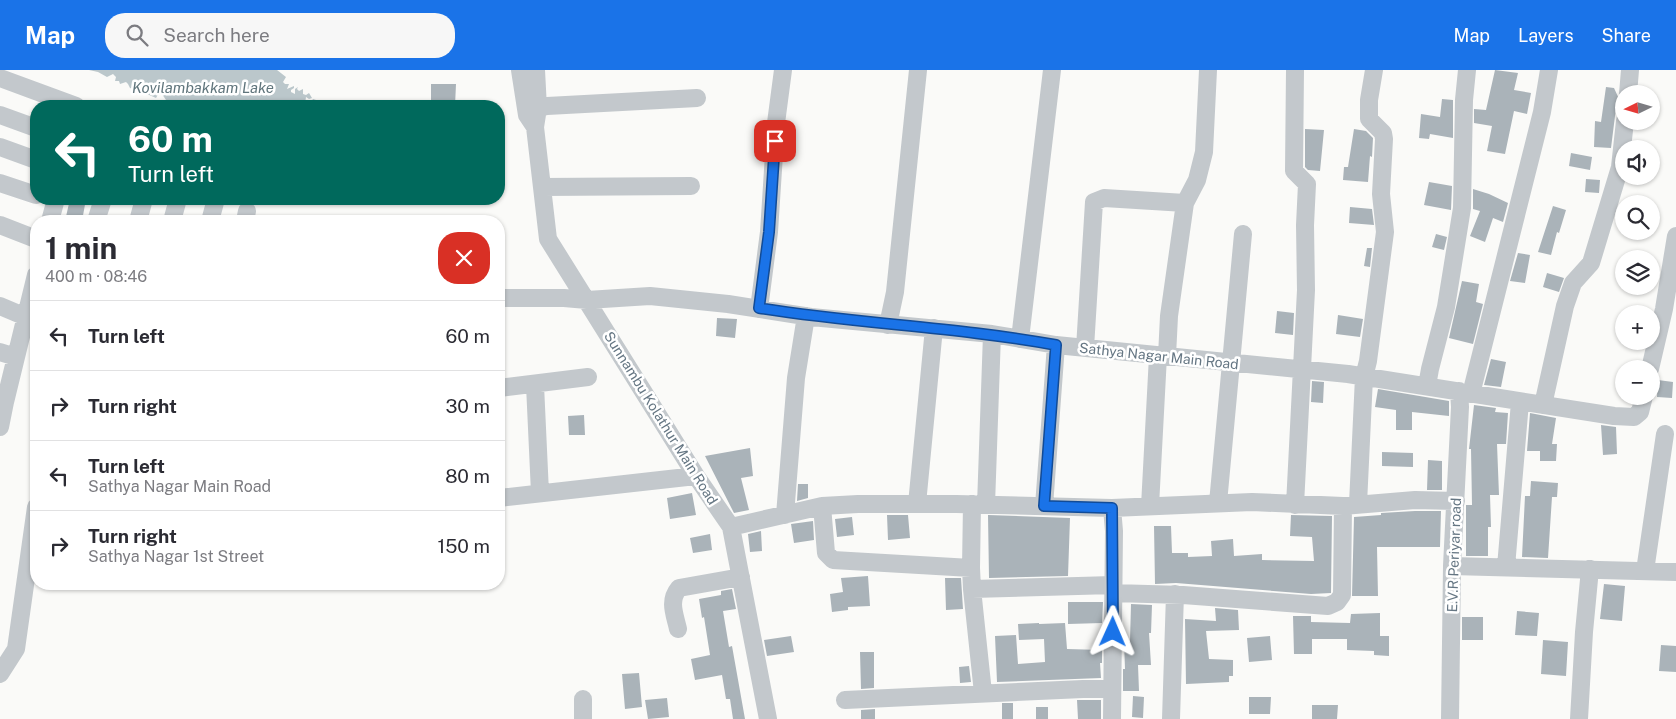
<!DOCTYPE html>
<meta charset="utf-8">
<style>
body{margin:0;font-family:"Public Sans",sans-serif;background:#f7f7f7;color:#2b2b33;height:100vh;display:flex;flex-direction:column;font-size:19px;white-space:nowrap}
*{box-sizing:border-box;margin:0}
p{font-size:16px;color:#7c7c81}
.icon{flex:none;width:28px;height:28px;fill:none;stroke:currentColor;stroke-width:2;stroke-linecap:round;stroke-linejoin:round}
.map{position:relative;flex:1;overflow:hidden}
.panel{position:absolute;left:30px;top:145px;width:475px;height:375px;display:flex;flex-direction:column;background:#fff;border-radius:20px;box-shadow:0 1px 4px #0004}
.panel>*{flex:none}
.guide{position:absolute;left:30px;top:30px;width:475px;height:105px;border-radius:20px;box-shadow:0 1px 4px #0004;background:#00695c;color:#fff;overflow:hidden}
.needle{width:32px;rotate:265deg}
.tools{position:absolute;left:1615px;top:15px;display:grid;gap:10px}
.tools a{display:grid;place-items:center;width:45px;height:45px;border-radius:50%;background:#fff;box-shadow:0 1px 4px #0004;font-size:25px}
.pin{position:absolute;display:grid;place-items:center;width:42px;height:42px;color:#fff;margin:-21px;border-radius:10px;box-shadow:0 2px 8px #0006}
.me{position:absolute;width:55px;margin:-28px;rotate:1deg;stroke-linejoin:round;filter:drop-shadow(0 0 4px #0008)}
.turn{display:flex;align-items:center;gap:18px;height:105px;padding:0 15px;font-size:22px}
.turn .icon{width:65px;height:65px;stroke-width:2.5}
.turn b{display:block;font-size:35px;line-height:42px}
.round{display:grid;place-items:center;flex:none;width:52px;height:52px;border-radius:20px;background:#f7f7f7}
.overview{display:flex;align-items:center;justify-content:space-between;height:85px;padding:0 15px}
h1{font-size:30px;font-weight:700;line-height:38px}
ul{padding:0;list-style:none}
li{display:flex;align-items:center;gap:15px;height:70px;padding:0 15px;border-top:1px solid #e1e1e2}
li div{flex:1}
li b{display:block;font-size:19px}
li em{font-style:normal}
header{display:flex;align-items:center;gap:30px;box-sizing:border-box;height:70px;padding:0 25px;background:#1a73e8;color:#fff}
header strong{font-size:24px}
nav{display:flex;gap:28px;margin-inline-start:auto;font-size:18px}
.search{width:350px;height:45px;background:#f7f7f7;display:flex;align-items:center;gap:12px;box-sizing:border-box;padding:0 18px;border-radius:20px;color:#7c7c81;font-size:19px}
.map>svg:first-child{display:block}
.water{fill:#bbc7cb}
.building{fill:#aab3b9}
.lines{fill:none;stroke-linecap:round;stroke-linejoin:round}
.minor{stroke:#c3c8cc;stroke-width:18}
.route-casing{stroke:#114b97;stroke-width:12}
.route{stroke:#1a73e8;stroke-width:9}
.labels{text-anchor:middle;stroke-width:5;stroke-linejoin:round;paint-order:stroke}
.street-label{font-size:14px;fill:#657683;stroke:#fff}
.water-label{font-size:15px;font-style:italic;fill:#60757c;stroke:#fff}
</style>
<header>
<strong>Map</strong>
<div class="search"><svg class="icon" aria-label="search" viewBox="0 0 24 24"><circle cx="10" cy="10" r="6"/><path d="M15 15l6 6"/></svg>Search here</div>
<nav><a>Map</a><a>Layers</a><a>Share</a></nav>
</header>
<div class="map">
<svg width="1676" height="649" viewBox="0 0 1676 649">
<rect width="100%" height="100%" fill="#fafaf8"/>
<path class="water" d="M89,0H277L286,7L283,12L285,14H289L287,19L294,16V18L291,20V22L295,24V19L298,17L297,19L299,21L303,19V24L306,25L309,23L312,28L309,29L306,27L305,34L309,35L313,29L316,30V34L314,36H174L173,34L169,36L166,33L169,30H166L160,21L156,28L147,24L143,19L139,21L130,18L128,14L126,12L120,14L119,11H115L116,7L113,4L107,7L98,2Z"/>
<path class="building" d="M1495,0L1518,3L1514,20L1531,23L1527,44L1514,41L1505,84L1487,81L1492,56L1474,53V39L1486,40Z
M431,14H456L455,36H431Z
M1606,17L1614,18L1620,31V38H1616L1611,78L1594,77L1595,51L1601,52Z
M1442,29L1453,30V68L1430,64L1429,69L1419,68L1421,44L1440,47Z
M1305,59L1324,60L1320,101L1308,100L1305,97Z
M1354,59L1366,61L1373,68L1372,87L1370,86L1368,112L1343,110L1344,97H1348Z
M1571,83L1592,87L1590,100L1569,96Z
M1586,109L1600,110L1599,123L1585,122Z
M1429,112L1452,116L1451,140L1424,135Z
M1473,119L1489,124L1508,133L1503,152L1493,148L1485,172L1470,166L1480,141L1473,139Z
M70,129H86L82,151H65Z
M1553,136L1566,140L1559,163L1557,162L1551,185L1538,182Z
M1350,137L1372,139L1374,155L1349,153Z
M1436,164L1447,167L1444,180L1432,177Z
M1367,178H1372L1370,197L1364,196Z
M1518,183L1530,185L1525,213L1510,211Z
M1547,203L1564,208L1559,222L1543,217Z
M1462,211L1479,214L1476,232L1483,234L1473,274L1449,268Z
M1277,241L1294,243L1293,265L1275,263Z
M1338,245L1363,249L1360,267L1336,264Z
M717,248L737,249L735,268L716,266Z
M1491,289L1506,292L1501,317L1484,315Z
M1658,310L1673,312L1672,328L1657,327Z
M1312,311L1324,312L1323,333L1311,332Z
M1378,319L1449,331V346L1412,342V360H1396V340L1375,337Z
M1474,335L1496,338L1495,342L1508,343L1506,374H1497L1499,425H1490L1491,457H1488V486H1466V435H1472L1471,379H1469Z
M1530,343L1556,348L1552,374H1557L1556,391H1540V381H1527Z
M584,345L585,365H569L568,346Z
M1601,355L1616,357L1617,384L1603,385Z
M750,378L753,406L741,408L749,440L734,443L705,386Z
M1382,382L1413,383V397L1382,396Z
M1428,390L1442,391V420H1427Z
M1531,411L1558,413L1557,427H1552L1548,488L1522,487L1525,426H1530Z
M798,414H808V428L797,431Z
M692,423L696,445L670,449L667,428Z
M1415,441H1441L1440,477H1377L1378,526H1352L1354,447L1381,445V443Z
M887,445H908L910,468L888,470Z
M988,445L1070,448L1068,506L989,508Z
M1291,445L1332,446L1331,523L1311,524L1176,513L1155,514L1154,456H1171L1172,483H1188V487L1212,486L1211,471L1233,469L1234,486L1262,484V490L1314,491L1312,467L1290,466Z
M852,447L854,465L837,467L835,449Z
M813,451L814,470L794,473L791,454Z
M761,461L762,481L750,482L748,464Z
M710,464L712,480L693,483L690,468Z
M868,506L870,536L848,537V540L832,542L830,524L843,522L841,508Z
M945,508H961L963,539L946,540Z
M1604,514L1625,516L1622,551L1600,549Z
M732,519L736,539L723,541L729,577L732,576L745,649H733L730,629H726L722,605L695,610L691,589L710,585L704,547L702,548L699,529L721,525V521Z
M1068,532H1103L1102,553L1068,554Z
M1131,534L1152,535L1151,563H1149L1151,595H1138L1139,621H1123V599H1125L1124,572H1130Z
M1215,538L1238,540L1239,560L1206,561L1209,589L1233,590V606H1229V612L1186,614L1185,549L1216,551Z
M1517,541L1539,543L1537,566L1515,565Z
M1380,543V566H1389V586L1374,585V581L1347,580V569H1312V584H1294L1293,546H1311V552L1350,553L1351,544Z
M1462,547H1483V570H1462Z
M1039,553V554L1065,553L1067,579L1102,580V593H1100L1101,608L997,612L995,566L1016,565L1018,594L1045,592L1044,569L1019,570L1018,554Z
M791,566L794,582L767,586L764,570Z
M1270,566L1272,590L1249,592L1247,568Z
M1543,570L1568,572L1566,606L1541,604Z
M1661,575L1676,576V602L1659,601Z
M860,582H874V618L861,619Z
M969,596L971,612L960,613L959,597Z
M639,603L642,637L625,639L622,604Z
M1133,626L1144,627L1143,648L1132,647Z
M1249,627H1271L1270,644H1249Z
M667,628L669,647L648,649L645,630Z
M1077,630H1101V649H1078Z
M1002,633H1013V649H1002Z
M1312,635H1338L1337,649H1312Z
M1036,637H1048V649H1036Z
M875,639V649H861V640Z"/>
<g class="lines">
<path class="minor" d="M520,0L527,45L535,57
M536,0L538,38L535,57L548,169L696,406L731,457L768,649
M1295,0L1294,101L1307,114L1305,155L1306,220L1295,435
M0,8L76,36
M1628,24L1630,0
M538,38L547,36L697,28
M0,45L36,58
M0,77L36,90
M0,113L36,125
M542,117L691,116
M50,151L56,129
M96,151L103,129
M138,151L144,129
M172,151L178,129
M210,151L216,129
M245,151L247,141
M0,155L36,169
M499,228H564L587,230L650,226L728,234L811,247L992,264L1056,275L1348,304L1614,346L1634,347L1640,342L1644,326
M0,236L26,247
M759,239L769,162L776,53L783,0
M888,255L895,222L918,0
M1020,269L1052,0
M1085,278L1094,132L1104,128L1185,133
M0,282L16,287
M1167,286L1169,246L1185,133L1197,110L1204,82L1208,0
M1650,299L1664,239L1676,166
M535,315L540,423
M1427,316L1430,299L1446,237L1462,138L1464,30L1467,0
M499,318L588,307
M1471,324L1542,42L1549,0
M1543,335L1565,236L1573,213L1591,193L1620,97L1625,51
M0,357L5,332L36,205
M499,428L696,406
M1218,433L1243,164
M917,434L934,258
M972,434L971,498L972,519L1113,515
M1358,434L1364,307L1368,291L1385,162L1381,124L1384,69L1383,63L1369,49V30L1374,0
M986,435L992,264
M822,436L826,483L833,490L971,498
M1044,436L1056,275
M1150,436L1158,286
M785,445L796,308L806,246
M731,457L822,436L858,434H956L1112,438L1252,432L1343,436
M1452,496L1676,502
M1506,497L1520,332
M1645,501L1665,364
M972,519L983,623
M1113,523L1183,525L1328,536L1337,532L1342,525L1343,436L1415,430L1456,431
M678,559C675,545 668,531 679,518L741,507
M0,604L16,579L36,437
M583,629V649
M845,630L1083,619H1112
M1112,649L1114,461L1112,438
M1171,649L1175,524
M1450,649L1452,496L1460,337L1459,321
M1579,649L1584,562L1590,499"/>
</g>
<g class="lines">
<defs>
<path id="route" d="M775,71L769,162L759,238C858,254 958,257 1056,275L1044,436L1112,438L1113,562"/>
</defs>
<use href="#route" class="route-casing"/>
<use href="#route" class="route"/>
</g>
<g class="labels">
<g class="street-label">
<text transform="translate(1159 286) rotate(6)" y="5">Sathya Nagar Main Road</text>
<text transform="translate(661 348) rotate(58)" y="5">Sunnambu Kolathur Main Road</text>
<text transform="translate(1454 485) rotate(-88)" y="5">E.V.R Periyar road</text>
</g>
<g class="water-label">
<text x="203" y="23">Kovilambakkam Lake</text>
</g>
</g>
</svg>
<div class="tools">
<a><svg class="needle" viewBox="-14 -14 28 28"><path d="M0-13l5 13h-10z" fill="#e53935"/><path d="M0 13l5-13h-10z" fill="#7c7c81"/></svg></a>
<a><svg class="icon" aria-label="sound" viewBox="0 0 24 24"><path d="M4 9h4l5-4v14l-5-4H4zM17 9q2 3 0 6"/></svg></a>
<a><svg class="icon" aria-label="search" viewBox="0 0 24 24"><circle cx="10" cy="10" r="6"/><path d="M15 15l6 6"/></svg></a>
<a><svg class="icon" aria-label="layers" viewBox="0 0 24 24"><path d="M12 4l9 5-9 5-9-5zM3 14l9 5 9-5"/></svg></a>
<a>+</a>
<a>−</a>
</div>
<div class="pin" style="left:775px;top:71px;background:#d93025"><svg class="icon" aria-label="arrive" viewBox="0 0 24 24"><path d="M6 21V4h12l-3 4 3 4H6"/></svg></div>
<svg class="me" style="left:1113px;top:562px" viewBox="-20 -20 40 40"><path d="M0-17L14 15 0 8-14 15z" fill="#1a73e8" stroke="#fff" stroke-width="4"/></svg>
<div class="guide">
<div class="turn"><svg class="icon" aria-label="left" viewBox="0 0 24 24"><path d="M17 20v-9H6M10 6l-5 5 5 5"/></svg><div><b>60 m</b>Turn left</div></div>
</div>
<section class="panel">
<div class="overview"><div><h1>1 min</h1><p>400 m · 08:46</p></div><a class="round" style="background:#d93025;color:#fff"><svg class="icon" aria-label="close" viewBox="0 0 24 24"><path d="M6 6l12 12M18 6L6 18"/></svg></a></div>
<ul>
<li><svg class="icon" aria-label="left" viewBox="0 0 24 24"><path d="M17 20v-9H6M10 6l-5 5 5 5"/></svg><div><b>Turn left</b></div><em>60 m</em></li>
<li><svg class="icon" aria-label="right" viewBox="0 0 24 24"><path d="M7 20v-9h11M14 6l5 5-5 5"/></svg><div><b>Turn right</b></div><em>30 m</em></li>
<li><svg class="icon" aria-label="left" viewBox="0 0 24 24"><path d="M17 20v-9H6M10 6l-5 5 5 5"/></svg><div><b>Turn left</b><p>Sathya Nagar Main Road</p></div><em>80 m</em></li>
<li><svg class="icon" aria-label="right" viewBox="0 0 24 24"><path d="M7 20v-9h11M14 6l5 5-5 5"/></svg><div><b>Turn right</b><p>Sathya Nagar 1st Street</p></div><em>150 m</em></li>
</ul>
</section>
</div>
